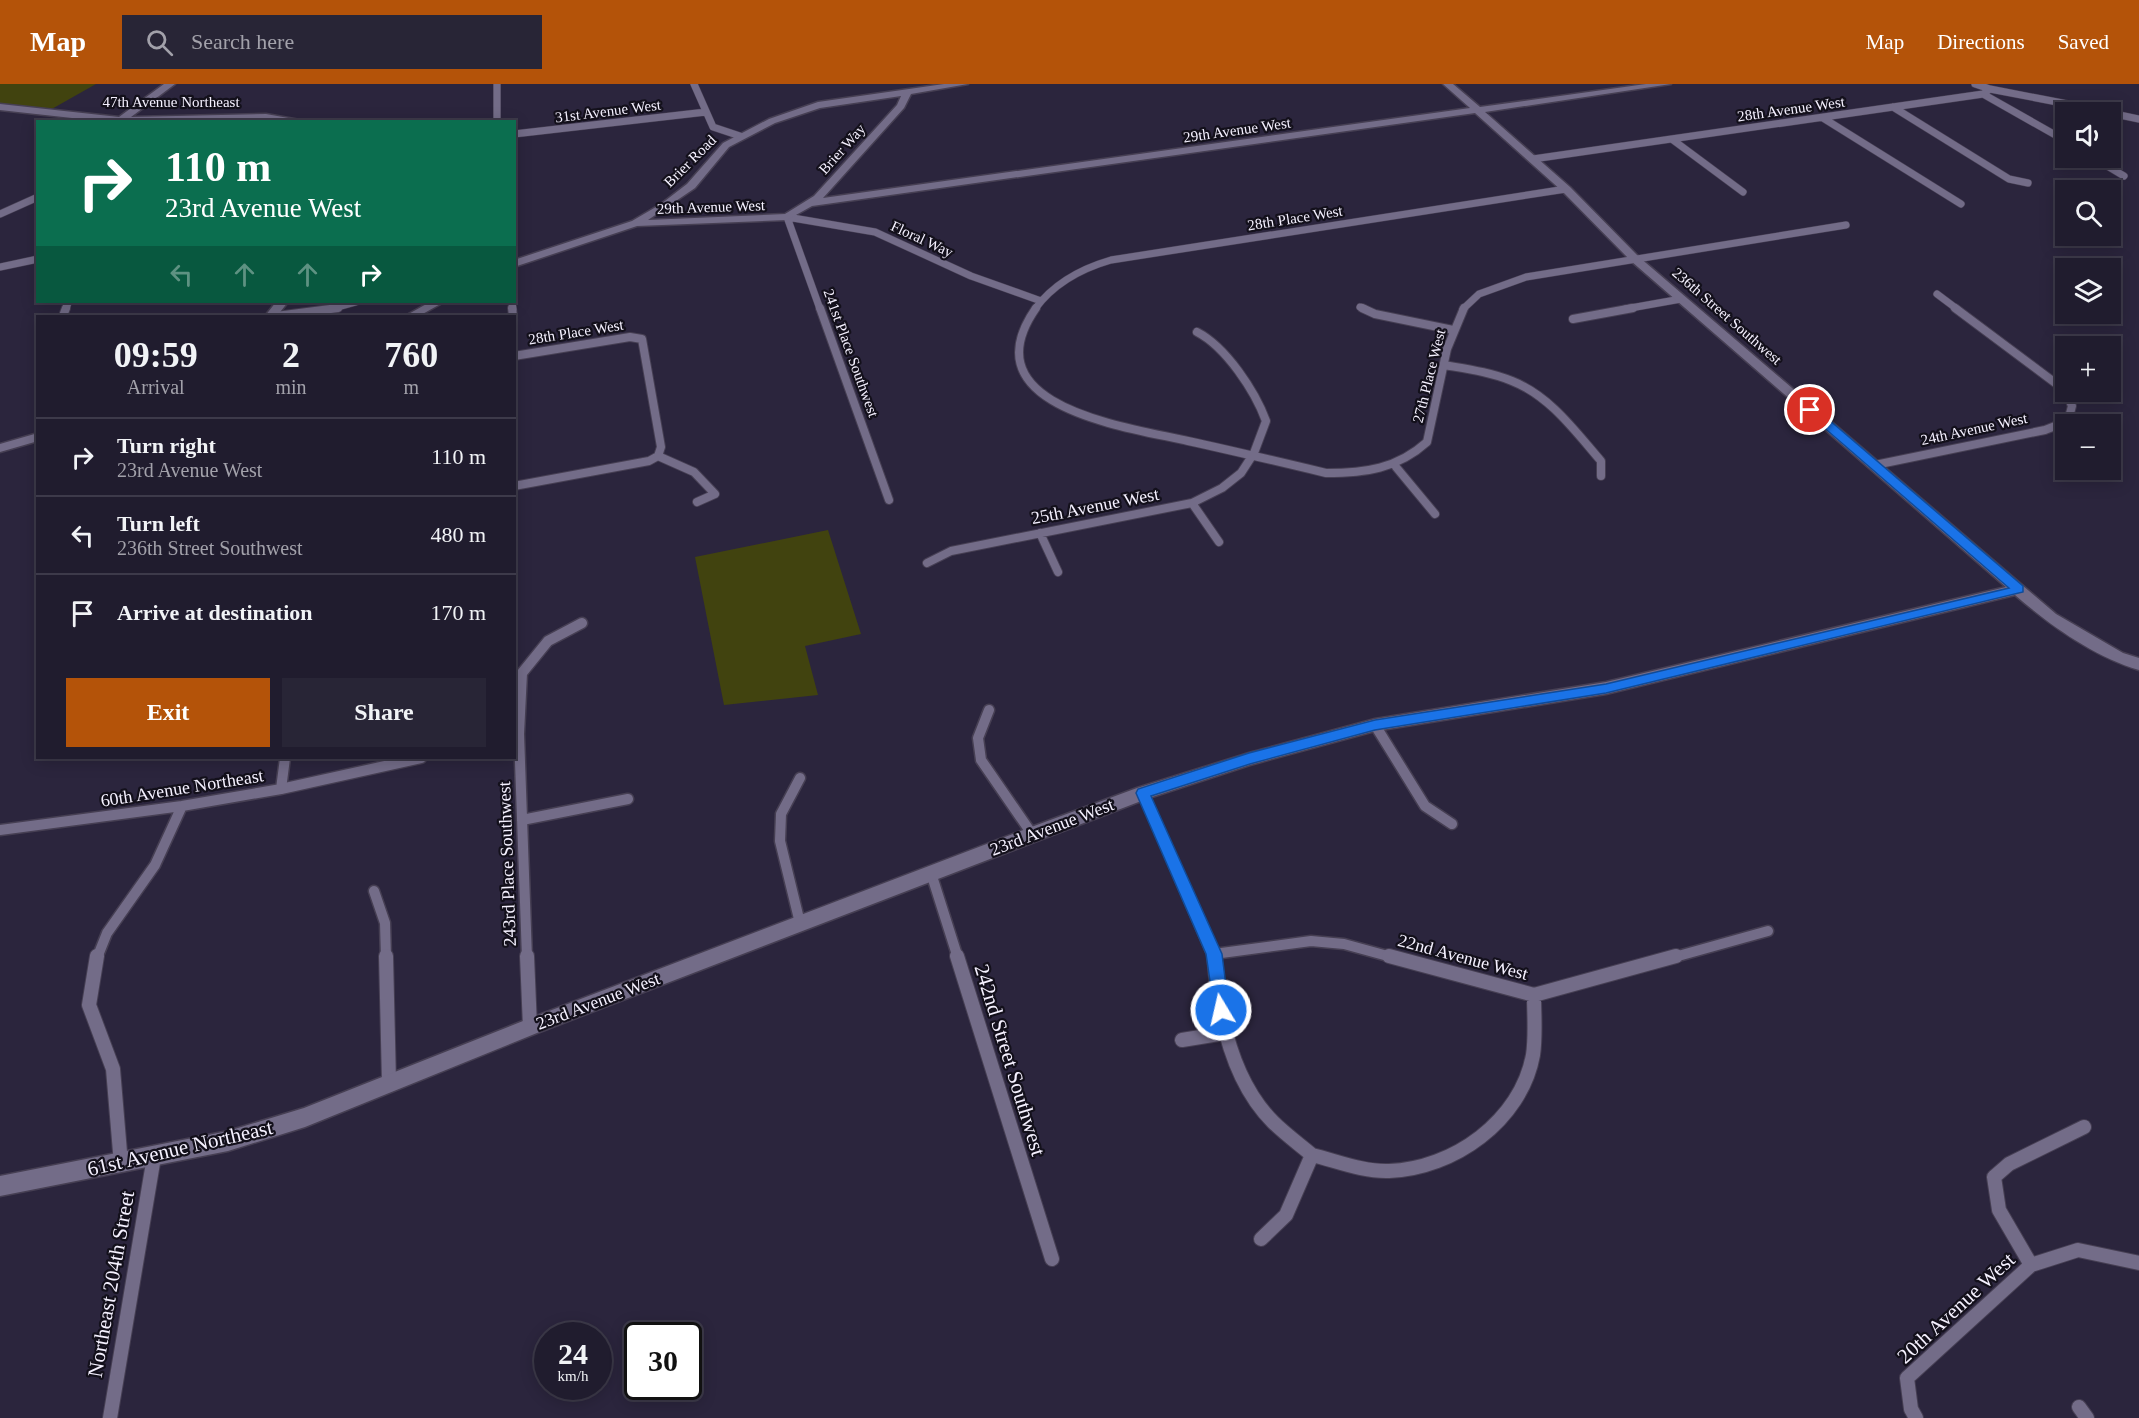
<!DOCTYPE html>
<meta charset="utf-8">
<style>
body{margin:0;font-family:Georgia,serif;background:#282536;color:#f1f3f6;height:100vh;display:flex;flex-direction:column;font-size:22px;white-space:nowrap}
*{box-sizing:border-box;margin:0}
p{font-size:20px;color:#a2a1aa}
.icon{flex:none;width:33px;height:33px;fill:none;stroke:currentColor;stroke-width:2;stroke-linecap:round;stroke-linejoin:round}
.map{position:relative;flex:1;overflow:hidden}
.drawer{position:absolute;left:36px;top:231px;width:480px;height:444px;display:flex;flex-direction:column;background:#201c2e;border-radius:0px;box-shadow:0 3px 15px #0003,0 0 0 2px #3d3a4a}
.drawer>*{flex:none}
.banner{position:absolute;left:36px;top:36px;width:480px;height:183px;border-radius:0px;box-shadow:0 3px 15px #0003,0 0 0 2px #3d3a4a;background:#0b6e4f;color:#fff;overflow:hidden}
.tools{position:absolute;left:2055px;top:18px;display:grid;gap:12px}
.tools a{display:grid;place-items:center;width:66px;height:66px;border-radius:0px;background:#201c2e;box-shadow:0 3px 15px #0003,0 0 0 2px #3d3a4a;font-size:30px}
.speed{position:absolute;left:534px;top:1238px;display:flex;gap:12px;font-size:30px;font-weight:700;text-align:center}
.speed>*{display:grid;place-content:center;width:78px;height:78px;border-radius:50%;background:#201c2e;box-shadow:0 3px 15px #0003,0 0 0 2px #3d3a4a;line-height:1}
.speed small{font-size:15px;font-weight:400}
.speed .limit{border:3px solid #111;border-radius:9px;background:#fff;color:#111}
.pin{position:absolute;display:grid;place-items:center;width:51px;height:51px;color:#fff;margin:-26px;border:3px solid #fff;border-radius:50%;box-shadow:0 2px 6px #0007}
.me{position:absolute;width:66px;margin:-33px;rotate:351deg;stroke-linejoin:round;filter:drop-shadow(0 0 4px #0008)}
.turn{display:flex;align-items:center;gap:21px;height:126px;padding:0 30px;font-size:27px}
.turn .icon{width:78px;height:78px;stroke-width:2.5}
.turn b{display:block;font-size:42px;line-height:51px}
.lanes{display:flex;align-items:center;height:57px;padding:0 30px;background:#0003;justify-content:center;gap:30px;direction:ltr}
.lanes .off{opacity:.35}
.eta{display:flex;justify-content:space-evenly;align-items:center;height:102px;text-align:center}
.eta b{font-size:36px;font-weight:700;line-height:42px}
.cta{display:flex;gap:12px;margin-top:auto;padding:12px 30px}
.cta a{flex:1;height:69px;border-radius:0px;background:#b45309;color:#fff;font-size:24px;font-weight:700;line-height:69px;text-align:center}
.cta a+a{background:#282536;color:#f1f3f6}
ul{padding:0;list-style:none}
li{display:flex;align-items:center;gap:18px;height:78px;padding:0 30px;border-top:2px solid #3d3a4a}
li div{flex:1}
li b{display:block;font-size:22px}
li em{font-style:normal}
header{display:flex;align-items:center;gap:36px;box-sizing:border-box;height:84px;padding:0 30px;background:#b45309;color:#fff}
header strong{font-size:28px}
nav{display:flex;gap:33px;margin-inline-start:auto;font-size:21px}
.search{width:420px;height:54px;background:#282536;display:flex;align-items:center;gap:15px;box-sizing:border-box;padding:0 21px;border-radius:0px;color:#a2a1aa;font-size:22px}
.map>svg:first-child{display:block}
.green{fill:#41430f}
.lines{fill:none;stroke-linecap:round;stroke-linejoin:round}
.street-far3-casing{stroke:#463f53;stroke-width:8}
.street-far2-casing{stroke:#463f53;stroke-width:10}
.street-far1-casing{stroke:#463f53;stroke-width:13}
.street-casing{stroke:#463f53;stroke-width:16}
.secondary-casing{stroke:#463f53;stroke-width:3}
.street-far3{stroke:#736c88;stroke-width:7}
.street-far2{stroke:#736c88;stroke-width:8}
.street-far1{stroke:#736c88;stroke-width:10}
.street{stroke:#736c88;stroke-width:14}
.secondary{fill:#736c88;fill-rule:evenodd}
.route{fill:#1a73e8;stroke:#114b97;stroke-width:1.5}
.labels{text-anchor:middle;stroke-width:4.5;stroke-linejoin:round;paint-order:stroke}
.far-street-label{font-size:15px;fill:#f5f1ff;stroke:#13101b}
.street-label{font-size:18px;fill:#f5f1ff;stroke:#13101b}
.near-street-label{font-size:21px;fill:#f5f1ff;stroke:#13101b}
</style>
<header>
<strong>Map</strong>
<div class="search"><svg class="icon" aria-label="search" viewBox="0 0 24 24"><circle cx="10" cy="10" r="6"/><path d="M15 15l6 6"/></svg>Search here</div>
<nav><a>Map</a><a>Directions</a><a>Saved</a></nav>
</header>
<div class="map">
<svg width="2139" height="1334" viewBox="0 0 2139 1334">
<rect width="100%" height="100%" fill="#2b253d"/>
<path class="green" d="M0,0H96L50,26L0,21Z
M828,446L861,550L805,562L818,611L724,621L695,473Z"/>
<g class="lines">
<defs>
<path id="street-far3" d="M497,0V38
M694,0L713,43L740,52
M1975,0L1990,5L1983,10L2066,57
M1990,5L2109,28
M1893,23L2009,95L2028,99
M2110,29L2139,35
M1823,34L1961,120
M514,50L706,28
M1673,56L1743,108
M2094,74L2124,92
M1533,75L1983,10
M0,130L38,113
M0,183L38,175
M1937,210L1957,225
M512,218L513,225
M1360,223L1365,225
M66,225L68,219
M331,225L356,218
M820,225L787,133L875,148L971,192L1041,217
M1035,225C1054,199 1080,185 1111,176L1566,105
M1463,225L1479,210L1526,193L1846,141
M1625,225L1681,215"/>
<path id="street-far2" d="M512,224L513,232
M820,224L889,416
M1036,224C967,323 1127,343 1188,357C1234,367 1280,378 1326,389C1365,389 1397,385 1427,358L1447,265L1464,224
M1362,224L1375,230L1453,246
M1955,224L2066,307
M63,232L66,224
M276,232L338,224
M1573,235L1633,224
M514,272L630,253L642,255L661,363L658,372
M1444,281C1467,285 1490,288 1512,297C1550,312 1575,347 1601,377V392
M658,372L694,388L715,410L697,418
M1875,381L2045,346L2068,337L2072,322L2066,308
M1396,383L1435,430
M514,402L649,377L658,372
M1192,419L1219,458
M1040,449L1058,488
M927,479L951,467L1192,419L1222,404L1241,389L1254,369L1266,337C1255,307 1226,263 1197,248"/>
<path id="street-far1" d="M989,626L978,654L981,676L1032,750
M1375,641L1425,722L1452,740
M800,694L781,730L780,757L800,839
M281,705L285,674
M1143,709L1214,874
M522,736L628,715
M0,746L182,722L281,705L421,674
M931,789L958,874
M374,807L385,839L386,874
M1214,870L1311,857L1344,860L1395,874
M97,874L107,849L155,781L182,722
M527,874L519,650L522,589L548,557L582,539
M1671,874L1768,847"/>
<path id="street" d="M97,872L89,921L113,985L121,1080
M386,872L389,998
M527,872L530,943
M957,872L1052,1175
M1214,872C1218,929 1231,996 1273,1038C1285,1050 1299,1060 1312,1071L1286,1131L1261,1155
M1389,872L1534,911L1676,872
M1182,956L1225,949
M1312,1071C1337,1077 1363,1088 1389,1087C1453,1085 1521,1037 1533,971C1536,951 1534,931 1534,911
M2031,1181L1999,1126L1994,1093L2009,1080L2084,1043
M2079,1323L2087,1334
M110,1334L154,1073
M1916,1334L1911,1325L1907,1294L2031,1181L2078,1166L2139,1179"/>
<path id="secondary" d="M164,0H175L131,33L266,30L311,38H108L0,26V20L119,33Z
M944,0H968L911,10L904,24L823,114L1470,24L1443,0H1453L1480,23L1646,0H1671L1485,28L1570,103L1639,173L2056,530L2123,569L2139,574V586C2093,572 2051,542 2015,511L1606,610L1375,647L1250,681L1149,714L537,949L305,1043L228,1067L0,1112V1092L228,1047L304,1024L523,937L1026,745L1137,704L1249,669L1375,635L1606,598L2006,503L1631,177L1562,107L1475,29L812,122L787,136L637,142L514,183V176L632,137L661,120L687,100L723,59L769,35L818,18ZM901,12L897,21L814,112L785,130L648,136L695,104L729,63L775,39L820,24Z
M276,218H288L277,232H265Z
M430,218H444L419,232H405Z
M38,349V357L0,368V360Z"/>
</defs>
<use href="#street-far3" class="street-far3-casing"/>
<use href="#street-far2" class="street-far2-casing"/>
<use href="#street-far1" class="street-far1-casing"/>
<use href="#street" class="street-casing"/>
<use href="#secondary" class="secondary-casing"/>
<use href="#street-far3" class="street-far3"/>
<use href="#street-far2" class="street-far2"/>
<use href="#street-far1" class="street-far1"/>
<use href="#street" class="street"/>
<use href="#secondary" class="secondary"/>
</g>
<path class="route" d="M1806,323H1814L2023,502V508L1606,609L1375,646L1250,680L1151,712L1222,870L1229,926L1226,931H1215L1206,870L1136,709L1138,705L1249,669L1375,636L1606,600L2009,504L1806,328Z"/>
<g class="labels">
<g class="far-street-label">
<text x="171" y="23">47th Avenue Northeast</text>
<text transform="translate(1791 25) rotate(-8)" y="5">28th Avenue West</text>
<text transform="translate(608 27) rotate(-7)" y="5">31st Avenue West</text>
<text transform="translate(1237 46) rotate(-8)" y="5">29th Avenue West</text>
<text transform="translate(842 65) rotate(-48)" y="5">Brier Way</text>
<text transform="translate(690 77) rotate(-45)" y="5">Brier Road</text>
<text transform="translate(711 123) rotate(-2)" y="5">29th Avenue West</text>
<text transform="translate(1295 134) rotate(-9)" y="5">28th Place West</text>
<text transform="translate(922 155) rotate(25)" y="5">Floral Way</text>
<text transform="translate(1727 232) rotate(41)" y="5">236th Street Southwest</text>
<text transform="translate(576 248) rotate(-9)" y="5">28th Place West</text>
<text transform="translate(851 269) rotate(70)" y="5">241st Place Southwest</text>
<text transform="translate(1429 292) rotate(-76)" y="5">27th Place West</text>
<text transform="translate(1974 345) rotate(-12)" y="5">24th Avenue West</text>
</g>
<g class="street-label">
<text transform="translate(1095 422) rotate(-11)" y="6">25th Avenue West</text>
<text transform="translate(182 704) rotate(-9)" y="6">60th Avenue Northeast</text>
<text transform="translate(1052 743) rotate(-21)" y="6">23rd Avenue West</text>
<text transform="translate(507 780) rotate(-92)" y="6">243rd Place Southwest</text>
<text transform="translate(1463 873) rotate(15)" y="6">22nd Avenue West</text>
<text transform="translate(598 917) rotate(-21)" y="6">23rd Avenue West</text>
</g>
<g class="near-street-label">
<text transform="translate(1010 976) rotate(73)" y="7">242nd Street Southwest</text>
<text transform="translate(180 1064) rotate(-13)" y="7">61st Avenue Northeast</text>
<text transform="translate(111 1200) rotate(-80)" y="7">Northeast 204th Street</text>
<text transform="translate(1956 1224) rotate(-43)" y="7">20th Avenue West</text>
</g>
</g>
</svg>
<div class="tools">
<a><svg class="icon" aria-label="sound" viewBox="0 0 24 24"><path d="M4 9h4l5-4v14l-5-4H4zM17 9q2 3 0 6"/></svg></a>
<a><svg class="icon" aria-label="search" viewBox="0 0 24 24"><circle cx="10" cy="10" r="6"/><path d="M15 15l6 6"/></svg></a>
<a><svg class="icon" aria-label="layers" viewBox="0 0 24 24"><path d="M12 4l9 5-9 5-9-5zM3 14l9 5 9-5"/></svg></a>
<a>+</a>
<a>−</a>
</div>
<div class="speed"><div>24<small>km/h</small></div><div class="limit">30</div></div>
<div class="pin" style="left:1810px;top:326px;background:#d93025"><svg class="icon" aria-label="arrive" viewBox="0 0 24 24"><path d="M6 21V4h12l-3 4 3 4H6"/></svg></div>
<svg class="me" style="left:1221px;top:926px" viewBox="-20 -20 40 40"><circle r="17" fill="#1a73e8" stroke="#fff" stroke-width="3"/><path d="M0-11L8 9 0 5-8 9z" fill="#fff"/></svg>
<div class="banner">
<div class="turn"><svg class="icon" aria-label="right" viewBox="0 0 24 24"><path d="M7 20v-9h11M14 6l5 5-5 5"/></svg><div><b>110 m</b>23rd Avenue West</div></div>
<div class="lanes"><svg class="icon off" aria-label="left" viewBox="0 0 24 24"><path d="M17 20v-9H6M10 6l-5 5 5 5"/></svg><svg class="icon off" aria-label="ahead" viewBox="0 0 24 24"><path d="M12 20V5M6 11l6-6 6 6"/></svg><svg class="icon off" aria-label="ahead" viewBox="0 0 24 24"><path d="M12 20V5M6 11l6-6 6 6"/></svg><svg class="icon" aria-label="right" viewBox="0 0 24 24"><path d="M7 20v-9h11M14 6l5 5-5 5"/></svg></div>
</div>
<section class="drawer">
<div class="eta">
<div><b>09:59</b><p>Arrival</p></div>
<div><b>2</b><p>min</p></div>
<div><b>760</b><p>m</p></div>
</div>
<ul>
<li><svg class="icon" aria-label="right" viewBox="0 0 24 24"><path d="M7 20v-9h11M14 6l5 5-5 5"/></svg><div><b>Turn right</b><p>23rd Avenue West</p></div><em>110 m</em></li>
<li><svg class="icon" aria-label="left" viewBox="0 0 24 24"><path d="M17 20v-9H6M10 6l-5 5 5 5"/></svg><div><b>Turn left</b><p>236th Street Southwest</p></div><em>480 m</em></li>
<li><svg class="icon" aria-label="arrive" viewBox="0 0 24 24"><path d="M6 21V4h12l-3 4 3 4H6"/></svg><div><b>Arrive at destination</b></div><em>170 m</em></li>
</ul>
<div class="cta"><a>Exit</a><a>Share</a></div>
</section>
</div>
